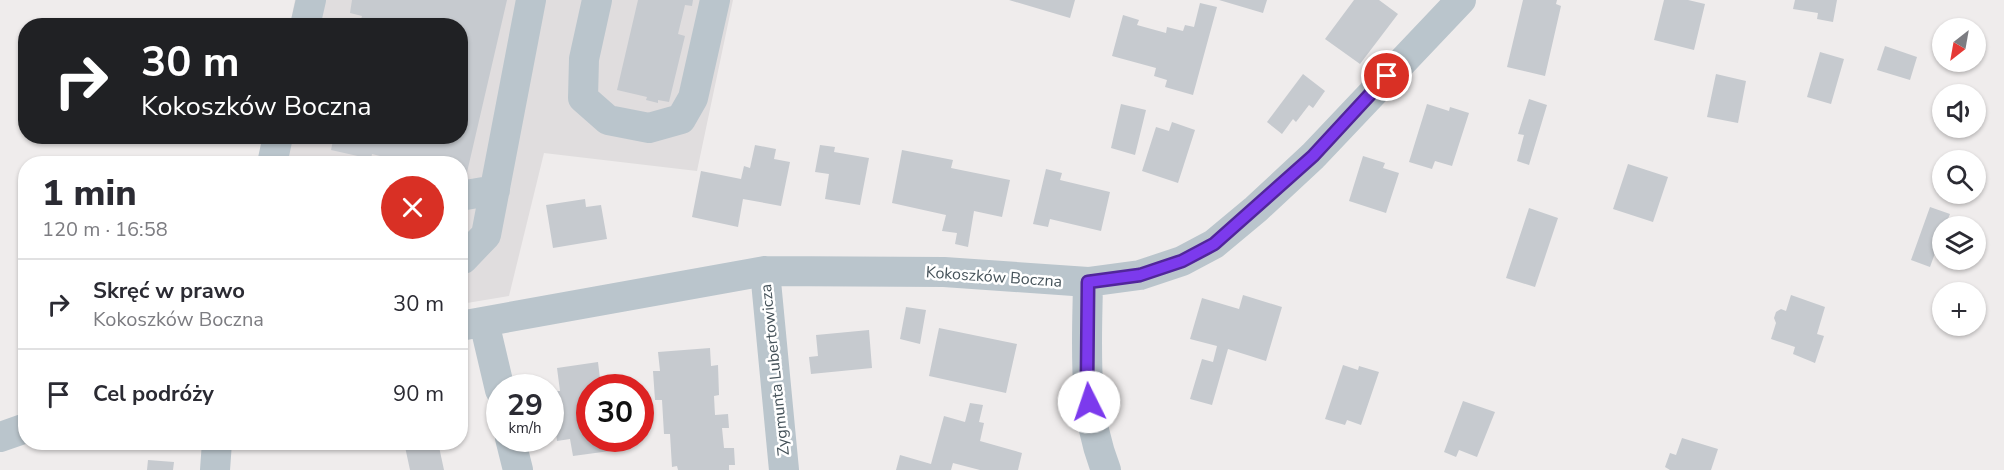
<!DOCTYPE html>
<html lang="pl">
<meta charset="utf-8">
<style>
body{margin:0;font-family:"Nunito Sans",sans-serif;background:#f7f7f7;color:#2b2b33;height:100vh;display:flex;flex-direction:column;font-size:22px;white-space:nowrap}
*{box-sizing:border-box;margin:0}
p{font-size:20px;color:#7c7c81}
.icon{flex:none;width:33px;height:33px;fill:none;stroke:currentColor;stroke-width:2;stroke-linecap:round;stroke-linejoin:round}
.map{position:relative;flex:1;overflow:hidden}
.panel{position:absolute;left:18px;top:156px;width:450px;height:294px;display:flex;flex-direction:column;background:#fff;border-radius:24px;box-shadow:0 2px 4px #0004}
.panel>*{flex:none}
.guide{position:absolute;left:18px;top:18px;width:450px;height:126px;border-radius:24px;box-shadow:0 2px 4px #0004;background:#202124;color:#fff;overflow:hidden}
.needle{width:39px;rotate:211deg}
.fabs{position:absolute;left:1932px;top:18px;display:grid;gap:12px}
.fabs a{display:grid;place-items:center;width:54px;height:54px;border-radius:50%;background:#fff;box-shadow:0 2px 4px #0004;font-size:30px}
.speed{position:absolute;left:486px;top:374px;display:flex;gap:12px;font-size:30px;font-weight:700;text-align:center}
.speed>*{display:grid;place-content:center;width:78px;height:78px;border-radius:50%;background:#fff;box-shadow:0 2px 4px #0004;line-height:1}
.speed small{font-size:15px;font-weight:400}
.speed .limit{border:9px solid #d22;background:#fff;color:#111}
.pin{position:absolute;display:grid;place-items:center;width:51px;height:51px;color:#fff;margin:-26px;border:3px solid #fff;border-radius:50%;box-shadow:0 2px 6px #0007}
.me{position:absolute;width:66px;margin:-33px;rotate:356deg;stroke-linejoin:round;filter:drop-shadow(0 0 4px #0008)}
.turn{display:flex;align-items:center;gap:21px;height:126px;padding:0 24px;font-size:27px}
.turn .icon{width:78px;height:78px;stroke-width:2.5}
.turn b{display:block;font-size:42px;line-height:51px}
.round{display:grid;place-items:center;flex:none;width:63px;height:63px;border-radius:32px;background:#f7f7f7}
.head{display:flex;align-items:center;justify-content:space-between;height:102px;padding:0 24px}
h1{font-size:36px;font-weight:800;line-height:45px}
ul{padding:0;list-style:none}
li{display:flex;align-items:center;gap:18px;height:90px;padding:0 24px;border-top:2px solid #e1e1e2}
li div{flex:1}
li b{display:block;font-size:22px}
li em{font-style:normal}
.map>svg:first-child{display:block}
.education{fill:#e0ddde}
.building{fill:#c6cacf}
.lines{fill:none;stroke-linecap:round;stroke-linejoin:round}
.minor{stroke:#bac5cc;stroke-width:30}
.route-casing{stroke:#51269a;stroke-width:15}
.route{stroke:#7c3aed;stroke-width:10}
.labels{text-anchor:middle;stroke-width:5;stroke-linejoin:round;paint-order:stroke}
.street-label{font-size:16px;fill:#455259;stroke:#fff}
</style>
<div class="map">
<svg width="2004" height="470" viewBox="0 0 2004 470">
<rect width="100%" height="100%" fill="#efecec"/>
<path class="education" d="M295,0H733L697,171L544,153L509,296L461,304L460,164H257L264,137L460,136V26L290,25Z"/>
<path class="building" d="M352,0H507L465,181L460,180V164H412L372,154L371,159L331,150L334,136H460V26H359L362,16L350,13Z
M638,0H693L692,6L685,5L678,34L685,36L669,102L658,100V103L646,100L647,97L617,90Z
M1009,0H1075L1070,18Z
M1219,0H1267L1263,13Z
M1354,0H1379L1398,14L1360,64L1325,39Z
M1523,0H1557L1556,4L1561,6L1545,76L1507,67Z
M1664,0H1688L1705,4L1694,50L1654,40Z
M1795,0H1837L1833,22L1817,19L1818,13L1793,9Z
M1200,3L1217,7L1193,95L1165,87L1167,80L1154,76L1156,68L1112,56L1123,15L1139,20L1137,25L1166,33L1167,27L1183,31L1185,25L1194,27Z
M1885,46L1917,57L1910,80L1877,70Z
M1820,52L1844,59L1831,104L1807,97Z
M1303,74L1325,91L1313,108L1309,105L1296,122L1293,119L1282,134L1267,122Z
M1716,74L1746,81L1738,123L1707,117Z
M1529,99L1547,105L1529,165L1517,161L1524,135L1518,134Z
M1121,104L1146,110L1135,155L1111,148Z
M1427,104L1449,111L1450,107L1469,113L1452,166L1435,161L1432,169L1409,162Z
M1172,122L1195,130L1178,183L1142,171L1156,127L1169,131Z
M755,145L776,149L774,159L790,162L781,206L743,199L738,227L692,217L701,171L741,179L744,166L750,168Z
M820,145L835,147L834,152L869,158L860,205L825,199L829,174L815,172Z
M902,150L953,160L951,168L1010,180L1002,217L974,211L968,247L955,244L957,233L942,231L946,215L892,203Z
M1363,156L1385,163L1383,168L1399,173L1386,213L1349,201Z
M1628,164L1668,177L1653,222L1613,209Z
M1046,169L1062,173L1060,180L1110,192L1101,231L1050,219L1048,227L1033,224Z
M585,199L586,207L601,205L607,239L553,248L546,205Z
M1930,207L1950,214L1945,226H1942V234L1930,267L1911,260Z
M1529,208L1558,218L1535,287L1506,278Z
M1243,295L1282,307L1266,361L1228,349L1212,405L1190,399L1202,359L1213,362L1217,346L1190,339L1202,298L1239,309Z
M1791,295L1825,307L1817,334L1824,336L1815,363L1793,354L1795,347L1771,339L1776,323L1774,318L1776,312L1781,309L1786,311Z
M906,307L926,310L920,344L900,339Z
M939,328L1017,344L1006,393L929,376Z
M869,330L872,368L811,374L809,357L818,356L816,335Z
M710,348L711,366L718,365L719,395L714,396L715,415L728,414L729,428H722L724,448H734L735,465H729V470H678L677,466L672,467L670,434H664L662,400H655L653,371H660L658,352Z
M598,362L601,387H590V438H608L610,451L573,456L570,439L557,441L555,424H550V407L555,406L553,391H560L557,368Z
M1343,365L1358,370L1359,366L1379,372L1361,425L1347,420L1345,425L1325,419Z
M1463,401L1495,412L1477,457L1459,450L1456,457L1444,452Z
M970,403L983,405L979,422L984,423L980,441L1022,453L1018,470H980L953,463L951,470H896L900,455L931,464L944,416L965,422Z
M1682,438L1718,449L1711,470H1670L1665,467L1670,453L1676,455Z
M404,442H438L444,470H410Z
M148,460L174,462L173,470H147Z"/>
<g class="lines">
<path class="minor" d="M597,0L584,59L583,98L608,120L649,128L681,119L693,98L715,0
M305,26L311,0
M272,164L278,136
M460,196L495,190
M460,260L463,259L486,235L531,0
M765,271L784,470
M1088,282C1087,346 1082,410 1106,470
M484,322L500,390
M460,326L765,271L944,272L1088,282L1140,275L1182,261L1214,244L1256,209L1313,156L1461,0
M0,437L26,428
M510,438L518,470
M215,470L217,442"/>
</g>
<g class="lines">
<defs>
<path id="route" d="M1089,402L1087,384L1088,282L1140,275L1182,261L1214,244L1313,156L1387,76"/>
</defs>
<use href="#route" class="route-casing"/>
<use href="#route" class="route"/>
</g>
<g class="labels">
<g class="street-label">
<text transform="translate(994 276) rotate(4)" y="6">Kokoszków Boczna</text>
<text transform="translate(774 370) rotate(-96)" y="6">Zygmunta Lubertowicza</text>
</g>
</g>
</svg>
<div class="fabs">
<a><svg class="needle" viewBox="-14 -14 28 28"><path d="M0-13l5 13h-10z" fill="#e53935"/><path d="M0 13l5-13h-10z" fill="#7c7c81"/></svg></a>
<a><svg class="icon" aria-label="sound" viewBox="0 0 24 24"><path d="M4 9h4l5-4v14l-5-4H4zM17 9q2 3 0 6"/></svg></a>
<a><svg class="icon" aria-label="search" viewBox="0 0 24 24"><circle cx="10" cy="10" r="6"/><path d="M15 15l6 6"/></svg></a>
<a><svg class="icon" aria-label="layers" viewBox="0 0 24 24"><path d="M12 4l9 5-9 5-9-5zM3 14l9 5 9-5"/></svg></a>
<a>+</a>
</div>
<div class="speed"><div>29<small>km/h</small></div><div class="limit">30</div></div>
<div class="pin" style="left:1387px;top:76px;background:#d93025"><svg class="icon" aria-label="arrive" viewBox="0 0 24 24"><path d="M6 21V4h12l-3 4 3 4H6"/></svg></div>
<svg class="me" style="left:1089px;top:402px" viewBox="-20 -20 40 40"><circle r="19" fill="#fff"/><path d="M0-13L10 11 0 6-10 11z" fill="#7c3aed"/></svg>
<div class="guide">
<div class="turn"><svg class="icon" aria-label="right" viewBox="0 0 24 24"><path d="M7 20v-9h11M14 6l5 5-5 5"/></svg><div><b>30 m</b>Kokoszków Boczna</div></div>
</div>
<section class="panel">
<div class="head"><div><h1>1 min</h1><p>120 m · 16:58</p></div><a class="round" style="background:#d93025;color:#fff"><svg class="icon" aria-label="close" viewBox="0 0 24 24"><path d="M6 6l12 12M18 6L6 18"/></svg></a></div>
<ul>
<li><svg class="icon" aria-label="right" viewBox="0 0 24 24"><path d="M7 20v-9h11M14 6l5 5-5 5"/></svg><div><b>Skręć w prawo</b><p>Kokoszków Boczna</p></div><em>30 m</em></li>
<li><svg class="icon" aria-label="arrive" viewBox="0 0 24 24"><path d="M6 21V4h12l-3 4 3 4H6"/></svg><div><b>Cel podróży</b></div><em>90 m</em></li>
</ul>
</section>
</div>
